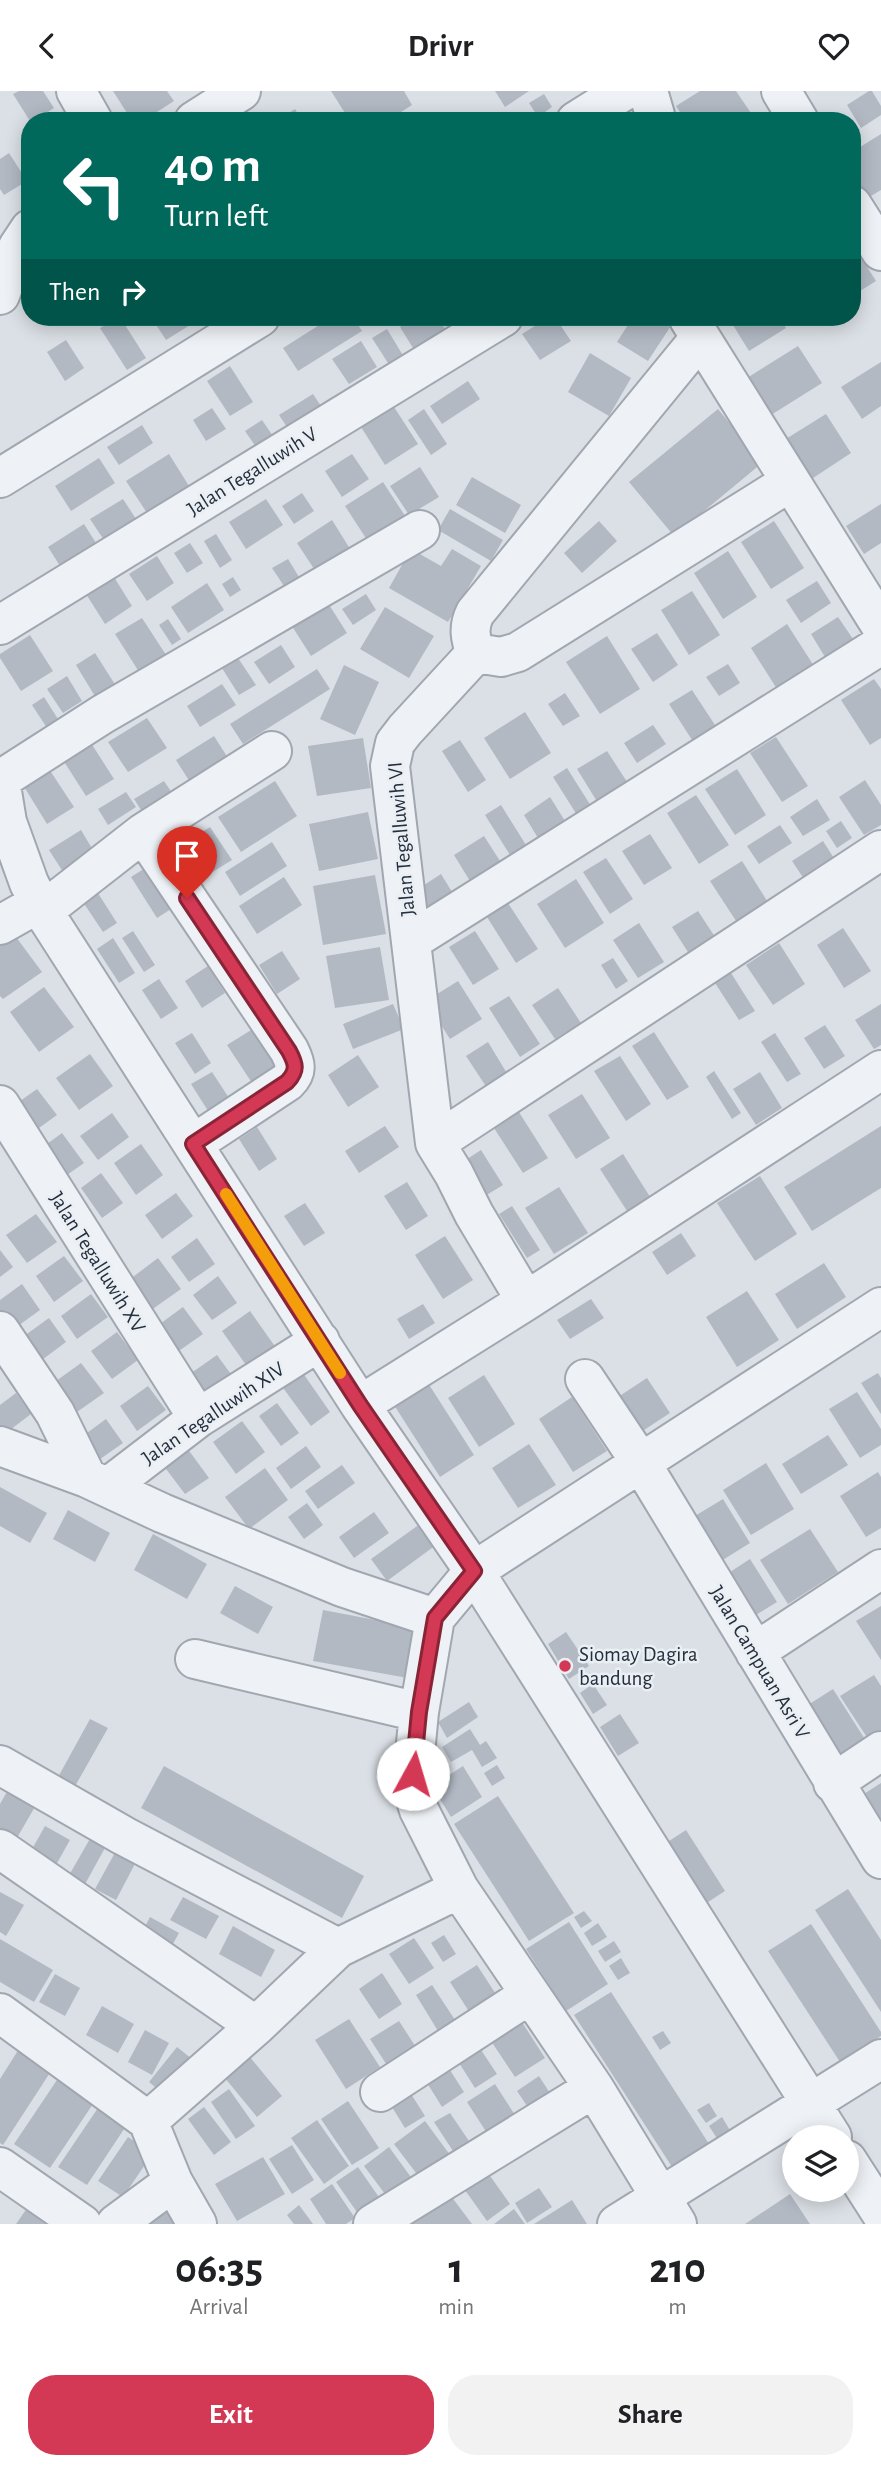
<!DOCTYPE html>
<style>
body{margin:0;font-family:"Alegreya Sans",sans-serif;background:#f2f2f2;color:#202124;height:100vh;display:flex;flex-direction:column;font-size:26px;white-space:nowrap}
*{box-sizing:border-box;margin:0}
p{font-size:23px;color:#757577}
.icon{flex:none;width:38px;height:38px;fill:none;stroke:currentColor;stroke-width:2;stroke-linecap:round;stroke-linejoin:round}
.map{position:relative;height:2133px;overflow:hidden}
.side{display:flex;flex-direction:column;background:#fff;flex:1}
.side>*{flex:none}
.hud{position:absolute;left:21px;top:21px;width:840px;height:214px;border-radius:28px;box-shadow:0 4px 18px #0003;background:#00695c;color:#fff;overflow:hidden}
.fabs{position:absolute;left:782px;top:2034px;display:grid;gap:14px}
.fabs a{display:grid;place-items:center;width:77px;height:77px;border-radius:50%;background:#fff;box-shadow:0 4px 18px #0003;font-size:35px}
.pin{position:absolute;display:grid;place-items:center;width:60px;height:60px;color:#fff;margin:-72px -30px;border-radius:50% 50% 50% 0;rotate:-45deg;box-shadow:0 0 7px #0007}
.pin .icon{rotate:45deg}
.me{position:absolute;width:77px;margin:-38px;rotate:6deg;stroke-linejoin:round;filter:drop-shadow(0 0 5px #0008)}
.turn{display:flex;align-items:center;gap:24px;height:147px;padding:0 28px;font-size:32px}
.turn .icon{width:91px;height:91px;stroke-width:2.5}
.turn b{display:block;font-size:49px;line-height:60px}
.then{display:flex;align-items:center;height:66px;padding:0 28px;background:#0003;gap:14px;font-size:26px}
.eta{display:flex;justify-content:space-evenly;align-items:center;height:119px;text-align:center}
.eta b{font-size:42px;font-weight:700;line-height:49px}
.primary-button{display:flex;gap:14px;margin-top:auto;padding:14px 28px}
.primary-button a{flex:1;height:80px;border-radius:28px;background:#d33854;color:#fff;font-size:28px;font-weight:700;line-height:80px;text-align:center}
.primary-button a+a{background:#f2f2f2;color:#202124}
header{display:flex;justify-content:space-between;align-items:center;height:91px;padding:0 28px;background:#fff;font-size:32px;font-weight:700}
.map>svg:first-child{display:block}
.building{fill:#b2b9c3}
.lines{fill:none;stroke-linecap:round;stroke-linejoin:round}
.minor-casing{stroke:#a1a7b0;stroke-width:42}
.minor{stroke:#eef1f5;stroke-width:38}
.route-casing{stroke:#892437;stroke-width:18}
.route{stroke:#d33854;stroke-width:12}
.slow{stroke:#f59e0b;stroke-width:12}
.poi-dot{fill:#d33854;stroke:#eaeff4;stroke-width:2.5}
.labels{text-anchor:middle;stroke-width:5;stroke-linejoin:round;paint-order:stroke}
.street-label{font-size:21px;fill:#252e3d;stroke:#eaeff4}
.poi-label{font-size:21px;fill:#252e3d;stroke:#eaeff4;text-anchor:start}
</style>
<header><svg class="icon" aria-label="back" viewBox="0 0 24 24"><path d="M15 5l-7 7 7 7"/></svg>Drivr<svg class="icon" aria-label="heart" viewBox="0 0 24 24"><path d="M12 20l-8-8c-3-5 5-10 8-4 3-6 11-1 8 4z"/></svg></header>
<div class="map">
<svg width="881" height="2133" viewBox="0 0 881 2133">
<rect width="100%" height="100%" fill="#dbe0e6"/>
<path class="building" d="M19,0H43L54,17L34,30H30L13,3Z
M113,0H167L174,10L143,30H132Z
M331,0H404L412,14L387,30H350Z
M495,0H529L505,16Z
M700,0H736L751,22L738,30H686L676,15Z
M869,0H872L881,15V24L861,37L847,14Z
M544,3L552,16L538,26L529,12Z
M295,18L302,30H277Z
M881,43V99L864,109L852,92V61Z
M9,62L27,90L4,104L0,98V68Z
M852,152L876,190L852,205Z
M120,226L146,267L127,279L100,237Z
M151,226H203L166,249Z
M332,226H353L362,240L298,280L283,257Z
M417,226H437L445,238L413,257L400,236Z
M549,226H555L571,250L540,269L522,243Z
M633,226L676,227L648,270L617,251Z
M728,226H779L786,237L749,260Z
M387,238L407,271L393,280L372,247Z
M66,249L84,277L65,290L47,261Z
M361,250L377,276L349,293L332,268Z
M798,255L822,292L771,324L747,287Z
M590,262L631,287L609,325L568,301Z
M881,271V315L862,328L841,296Z
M230,275L253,311L230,325L207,290Z
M468,290L480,308L442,333L430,315Z
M313,303L327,324L293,345L279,324Z
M394,316L418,353L385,374L361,336Z
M212,317L226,338L206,350L193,329Z
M424,318L447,353L431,364L408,329Z
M718,318L762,372L674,445L629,391Z
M826,323L851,362L807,391L781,351Z
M262,329L275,348L258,359L245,340Z
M142,334L153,352L119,374L107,356Z
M169,363L189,395L147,422L126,390Z
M352,363L369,388L342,406L325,380Z
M99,367L115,392L71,420L55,395Z
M420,376L439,406L409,424L390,395Z
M472,386L521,414L505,442L456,414Z
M383,391L409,431L371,455L345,415Z
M302,402L314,420L294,433L282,415Z
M123,408L136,428L104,449L90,428Z
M266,408L283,434L246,458L229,431Z
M881,413V452L864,463L846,435Z
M450,418L503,449L491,470L438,439Z
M332,429L357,469L322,490L297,452Z
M599,430L617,450L582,482L564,462Z
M774,430L804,477L771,498L741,451Z
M84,433L96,452L60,475L48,456Z
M216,443L232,469L220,477L204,450Z
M190,452L203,472L187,482L174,462Z
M411,458L441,475L452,458L481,475L448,531L389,497Z
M728,460L757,506L723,528L694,482Z
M157,465L174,492L147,510L129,483Z
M288,468L299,486L284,495L272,477Z
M114,486L132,515L105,533L86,503Z
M233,486L241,499L230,506L222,493Z
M817,490L831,512L801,532L786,509Z
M207,492L224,519L188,542L171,516Z
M692,500L720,544L689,564L661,519Z
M366,503L376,519L353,534L342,518Z
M326,509L347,542L311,565L290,532Z
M385,516L434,545L409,587L360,558Z
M838,526L853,548L825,566L811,543Z
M142,527L168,567L141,584L115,543Z
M168,528L181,548L172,554L159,534Z
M787,533L814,575L777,598L751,557Z
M657,542L678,574L653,591L631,558Z
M30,544L53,580L21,600L0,567V563Z
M607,545L640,598L600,623L566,571Z
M281,554L295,576L269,593L254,571Z
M95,562L116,595L96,607L76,574Z
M236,564L256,594L239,604L220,574Z
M728,573L740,592L719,605L706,586Z
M344,574L379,591L355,644L320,628Z
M317,578L330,598L243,653L230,633Z
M67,585L82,610L63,622L47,598Z
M874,588L881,598V647L870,654L841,609Z
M222,593L236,614L200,636L187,615Z
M692,599L715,634L692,649L669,613Z
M565,602L580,625L563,635L548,613Z
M44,606L63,636L51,643L32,614Z
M525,621L551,662L510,688L484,647Z
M147,627L167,657L128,681L108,651Z
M653,634L666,653L637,672L624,652Z
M214,645L233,675L195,699L176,669Z
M776,646L808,695L782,711L750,662Z
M363,647L371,697L317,705L308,655Z
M460,649L486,689L468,701L442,660Z
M91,652L114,688L86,705L63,669Z
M607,660L631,697L601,717L577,678Z
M567,677L591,715L577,724L553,686Z
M49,678L74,716L47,733L23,694Z
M737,678L766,724L735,744L705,698Z
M865,689L881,714V734L864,744L839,706Z
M164,690L178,711L148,730L134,708Z
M275,690L297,725L241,761L218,726Z
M126,701L136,716L108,734L98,718Z
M696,704L729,754L699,773L667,722Z
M550,706L565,730L538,747L524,724Z
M817,708L830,729L803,745L790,726Z
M501,714L526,754L510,764L485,724Z
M368,721L378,768L319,780L309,733Z
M841,730L852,747L837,757L826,740Z
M780,734L792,752L759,773L747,755Z
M210,736L232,769L193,793L172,760Z
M81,739L96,764L65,784L49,759Z
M650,743L672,777L644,794L622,760Z
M484,745L500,770L470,790L454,764Z
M823,750L837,772L806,791L792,770Z
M272,751L287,775L240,805L225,781Z
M606,767L633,808L610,823L583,781Z
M742,770L769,813L738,833L710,790Z
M153,772L179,813L157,827L131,786Z
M441,783L457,809L432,826L415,800Z
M375,784L386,843L323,854L313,795Z
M284,786L302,814L257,843L239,815Z
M576,788L604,832L565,857L537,813Z
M96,799L117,832L103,841L81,808Z
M508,812L538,858L516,872L487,826Z
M698,820L719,852L693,869L672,836Z
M639,832L664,871L638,887L613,849Z
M843,837L871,880L844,897L817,854Z
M133,840L155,874L144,881L122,847Z
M475,840L499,878L473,894L449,856Z
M13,842L42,881L3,908L0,905V851Z
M113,847L135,882L119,892L97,858Z
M779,852L805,893L773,914L746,874Z
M380,856L389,909L335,917L326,865Z
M282,860L300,888L277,903L259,874Z
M613,867L628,890L616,898L601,874Z
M208,875L225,902L202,917L185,890Z
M731,882L755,920L739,929L715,892Z
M159,888L178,917L161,928L142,899Z
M458,890L482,928L450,948L426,910Z
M44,896L74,936L39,961L10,921Z
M558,897L581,932L555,948L532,914Z
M509,905L540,953L520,966L489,917Z
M393,913L404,938L353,958L343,933Z
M881,913V954L874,958L855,929Z
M259,934L287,978L256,998L227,954Z
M825,934L845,965L824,978L804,947Z
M654,941L689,996L667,1009L632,955Z
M192,942L211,972L195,983L175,952Z
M775,942L801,983L787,991L761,951Z
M488,951L508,984L487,997L466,965Z
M90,963L113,995L79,1019L56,987Z
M358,964L379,996L348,1016L328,984Z
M620,965L651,1013L626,1030L594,980Z
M714,980L741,1022L732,1028L706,986Z
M212,981L231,1010L210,1023L191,993Z
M760,981L782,1017L756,1034L733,998Z
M37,998L57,1024L32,1042L13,1015Z
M582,1003L610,1047L576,1068L548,1024Z
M517,1018L548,1067L523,1082L492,1034Z
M112,1022L129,1046L98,1069L80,1045Z
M385,1035L399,1056L359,1082L345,1060Z
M881,1035V1097L812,1140L784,1096Z
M257,1036L277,1068L259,1080L239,1048Z
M62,1042L84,1072L57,1091L36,1061Z
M141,1053L163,1084L136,1104L114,1072Z
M481,1059L503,1094L480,1108L458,1074Z
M623,1063L652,1109L629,1123L600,1078Z
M101,1082L123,1112L102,1127L81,1097Z
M760,1085L797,1143L755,1170L717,1112Z
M407,1091L428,1125L406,1139L384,1105Z
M559,1096L588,1142L554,1163L525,1117Z
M176,1102L193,1125L162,1148L145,1124Z
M305,1112L325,1142L304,1155L284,1125Z
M512,1115L540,1159L527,1167L499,1123Z
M36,1123L57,1151L27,1172L6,1144Z
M681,1142L696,1165L667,1184L652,1161Z
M445,1145L473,1189L443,1208L415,1164Z
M197,1147L215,1173L189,1191L171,1166Z
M0,1159L13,1176L0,1186Z
M64,1165L83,1190L54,1211L36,1185Z
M158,1167L181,1198L147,1222L125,1192Z
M824,1172L846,1206L797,1238L775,1203Z
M218,1185L237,1212L212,1229L193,1204Z
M22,1193L40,1219L11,1240L0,1225V1209Z
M747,1200L779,1249L737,1276L706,1226Z
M91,1203L108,1226L77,1248L61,1225Z
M591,1208L604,1227L570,1248L557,1229Z
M423,1213L435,1232L409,1248L397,1228Z
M183,1216L203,1243L173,1264L153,1238Z
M250,1220L279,1261L251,1281L222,1240Z
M49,1227L66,1251L31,1277L13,1253Z
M117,1241L138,1269L112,1288L91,1260Z
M217,1264L233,1286L203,1307L187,1285Z
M81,1272L104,1302L67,1328L45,1298Z
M298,1275L330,1321L311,1335L278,1290Z
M878,1282L881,1287V1323L861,1292Z
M484,1284L515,1333L479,1356L448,1307Z
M647,1287L670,1322L641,1341L618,1306Z
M428,1292L474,1364L440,1386L394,1314Z
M148,1295L166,1319L137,1340L120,1315Z
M857,1301L881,1338V1354L860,1367L829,1318Z
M16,1302L31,1323L6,1342L0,1334V1314Z
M572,1306L607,1360L573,1381L539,1328Z
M277,1312L299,1342L281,1355L259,1325Z
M106,1328L123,1352L93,1373L76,1350Z
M242,1330L265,1361L236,1383L213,1351Z
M828,1344L848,1374L801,1403L782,1373Z
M529,1353L556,1394L518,1417L492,1377Z
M306,1355L321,1376L291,1398L276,1377Z
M187,1357L209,1387L185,1403L163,1374Z
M766,1372L794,1418L751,1444L723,1399Z
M342,1374L355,1392L318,1418L305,1400Z
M265,1377L288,1409L249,1438L225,1406Z
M878,1381L881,1386V1437L866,1446L840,1405Z
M0,1396L47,1422L30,1452L0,1435Z
M723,1408L750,1452L713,1475L685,1431Z
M307,1412L323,1434L304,1448L288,1426Z
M68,1419L110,1442L95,1471L53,1448Z
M374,1421L389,1442L354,1467L339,1446Z
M420,1433L436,1454L387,1490L371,1468Z
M810,1438L838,1481L788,1513L760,1469Z
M153,1443L207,1473L187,1508L134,1479Z
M750,1468L777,1511L740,1534L713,1492Z
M235,1495L273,1516L258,1543L220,1522Z
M881,1515V1569L856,1530Z
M323,1519L428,1539L419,1589L313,1570Z
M566,1541L589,1575L569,1588L548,1553Z
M874,1584L881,1595V1644L870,1651L840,1605Z
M593,1593L607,1614L593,1623L580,1602Z
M833,1598L868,1653L831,1675L797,1621Z
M469,1611L478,1626L447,1647L438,1631Z
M620,1623L639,1652L618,1665L600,1636Z
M90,1628L108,1637L74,1697L57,1688Z
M470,1638L480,1654L486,1650L497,1667L482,1676L472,1659L451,1671L442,1656Z
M497,1674L505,1687L492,1695L484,1682Z
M164,1675L364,1785L342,1827L141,1717Z
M463,1675L482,1706L451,1726L432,1695Z
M881,1692V1733L853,1710Z
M8,1699L36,1714L14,1752L0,1745V1713Z
M498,1705L574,1822L529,1850L454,1733Z
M45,1735L70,1749L52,1781L27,1767Z
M686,1739L725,1800L702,1815L663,1754Z
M91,1746L106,1755L84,1795L68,1786Z
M117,1758L137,1769L116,1809L95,1798Z
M848,1798L881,1849V1921L815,1819Z
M0,1801L24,1814L6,1845L0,1841Z
M183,1806L219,1825L206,1848L170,1829Z
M584,1820L592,1830L581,1837L574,1826Z
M150,1826L179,1842L169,1860L140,1845Z
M569,1831L608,1893L566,1920L526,1858Z
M598,1832L607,1846L592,1855L584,1842Z
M811,1833L881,1941V1945L840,1971L768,1860Z
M233,1835L275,1859L261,1886L219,1863Z
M444,1844L456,1863L443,1871L431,1852Z
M414,1847L434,1877L409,1893L389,1863Z
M0,1848L53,1879L34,1911L0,1891Z
M614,1850L621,1861L605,1871L598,1860Z
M621,1867L630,1882L618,1889L609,1875Z
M477,1874L499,1908L472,1925L450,1891Z
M382,1882L402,1913L379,1928L359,1898Z
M55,1883L80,1897L65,1925L39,1911Z
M432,1894L455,1929L438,1940L416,1904Z
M611,1901L711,2056L674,2079L574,1924Z
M102,1915L134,1933L118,1962L86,1944Z
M349,1928L380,1976L346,1998L315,1949Z
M520,1928L545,1967L515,1986L489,1947Z
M399,1930L421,1964L392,1982L370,1948Z
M145,1939L169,1952L152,1984L128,1971Z
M663,1940L671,1952L660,1959L652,1946Z
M475,1950L497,1983L475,1997L454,1964Z
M22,1953L55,1974L3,2054L0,2052V1988Z
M177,1956L197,1972L168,2007L149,1991Z
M245,1960L282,2005L257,2026L220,1981Z
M446,1973L464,2001L442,2016L424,1987Z
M63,1980L99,2004L50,2077L14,2053Z
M539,1985L555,2010L533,2024L517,2000Z
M495,1993L522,2035L494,2053L467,2011Z
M406,1995L425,2025L405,2037L387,2008Z
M229,1998L255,2035L236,2048L211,2011Z
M348,2010L379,2057L352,2074L321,2028Z
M102,2011L130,2029L87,2094L58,2076Z
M709,2012L717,2025L706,2032L697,2019Z
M204,2016L231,2051L214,2064L188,2028Z
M450,2022L469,2050L453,2060L434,2031Z
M722,2026L731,2041L718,2049L709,2035Z
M317,2029L349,2075L324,2093L291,2047Z
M425,2030L453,2068L423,2091L394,2053Z
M128,2046L153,2062L123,2106L98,2090Z
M292,2054L314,2089L292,2103L269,2068Z
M389,2056L413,2089L388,2107L364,2075Z
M263,2066L285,2103L237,2130L215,2093Z
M483,2075L510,2113L487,2130L460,2092Z
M358,2076L383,2112L361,2127L336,2091Z
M332,2093L355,2127L346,2133H326L310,2108Z
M445,2097L472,2133H409Z
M539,2097L552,2116L527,2132L515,2112Z
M790,2103L810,2133H745Z
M170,2109L187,2133H144Z
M572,2109L587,2133H534Z
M32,2110L58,2133H16Z
M299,2114L313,2133H294L287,2124Z
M514,2118L525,2133H494Z"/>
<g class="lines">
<defs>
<path id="minor" d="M76,0L93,30
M648,0L655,24L654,30
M781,0L799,30
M194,30L241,0
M576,30L624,0
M852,114L881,160
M0,204L18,156L30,138
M689,228L881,535
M0,387L260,226
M0,534L503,226
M476,562L405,639L395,652L390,675L435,1052L454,1083L474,1123L526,1210
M476,562C470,548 468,536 475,522L700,247
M476,562L501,566L518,561L790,391
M0,688L7,731L29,792L43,820L360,1314L474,1480L832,2046
M0,689L103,623L420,439
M143,742L289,959C296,973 298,980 287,991L193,1053
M43,820L143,742L272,660
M0,834L39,812
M411,850L881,554
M0,1014L198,1327
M435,1052L881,759
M0,1240L55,1322L87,1387
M585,1288L641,1372L881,1768
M360,1314L526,1210L881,979
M0,1355L87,1387L162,1422L342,1496L435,1527
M108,1396L198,1327L320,1250
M755,1561L881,1478
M195,1568L419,1621
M0,1674L124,1745L338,1857
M833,1692L881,1660
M0,1758L256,1935
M0,1922L148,2030
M380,2001L529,1904
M847,2069L881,2122
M0,2076L82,2133
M116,2133L173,2091
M197,2133L173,2091L148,2030L256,1935L338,1857L459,1798
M373,2133L594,1997
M617,2133L881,1968
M677,2133L594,1997L459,1798L419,1719L414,1703L413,1683L419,1621L435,1527L474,1480L881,1216"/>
</defs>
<use href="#minor" class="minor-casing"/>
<use href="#minor" class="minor"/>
</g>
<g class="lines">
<defs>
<path id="route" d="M187,807L289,960C296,973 298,979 287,991L193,1053L360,1314L474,1480L435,1527L419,1621L413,1683"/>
</defs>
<use href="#route" class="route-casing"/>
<use href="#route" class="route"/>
<path class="slow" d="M226,1103L340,1282"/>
</g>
<circle class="poi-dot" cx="565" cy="1575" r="7"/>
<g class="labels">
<g class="street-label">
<text transform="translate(252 380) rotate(-32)" y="7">Jalan Tegalluwih V</text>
<text transform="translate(401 748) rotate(-95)" y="7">Jalan Tegalluwih VI</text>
<text transform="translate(98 1171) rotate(58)" y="7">Jalan Tegalluwih XV</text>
<text transform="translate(213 1322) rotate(-34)" y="7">Jalan Tegalluwih XIV</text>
<text transform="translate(760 1571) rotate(59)" y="7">Jalan Campuan Asri V</text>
</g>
<g class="poi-label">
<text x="579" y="1570">Siomay Dagira<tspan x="579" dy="24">bandung</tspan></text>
</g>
</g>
</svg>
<div class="fabs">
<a><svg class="icon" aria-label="layers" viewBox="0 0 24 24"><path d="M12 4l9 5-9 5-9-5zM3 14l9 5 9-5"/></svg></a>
</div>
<div class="pin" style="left:187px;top:807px;background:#d93025"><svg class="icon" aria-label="arrive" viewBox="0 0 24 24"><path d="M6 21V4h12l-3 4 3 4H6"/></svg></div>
<svg class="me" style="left:413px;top:1683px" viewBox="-20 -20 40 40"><circle r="19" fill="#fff"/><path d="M0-13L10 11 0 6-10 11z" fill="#d33854"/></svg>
<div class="hud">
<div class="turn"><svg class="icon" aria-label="left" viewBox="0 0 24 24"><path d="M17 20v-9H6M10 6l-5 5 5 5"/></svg><div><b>40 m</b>Turn left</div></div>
<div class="then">Then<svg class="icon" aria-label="right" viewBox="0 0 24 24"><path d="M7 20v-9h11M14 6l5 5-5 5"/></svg></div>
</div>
</div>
<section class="side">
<div class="eta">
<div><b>06:35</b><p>Arrival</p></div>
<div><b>1</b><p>min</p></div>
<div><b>210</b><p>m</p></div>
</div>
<div class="primary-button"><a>Exit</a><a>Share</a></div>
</section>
